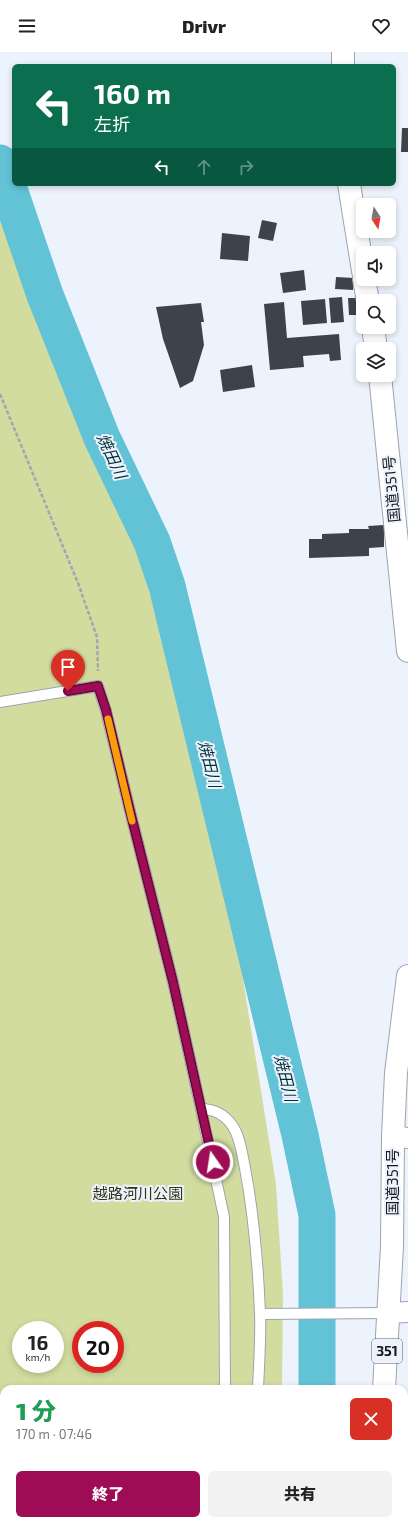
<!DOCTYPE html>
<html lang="ja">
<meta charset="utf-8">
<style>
body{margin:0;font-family:"Exo 2","Noto Sans JP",sans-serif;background:#f2f2f2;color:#222;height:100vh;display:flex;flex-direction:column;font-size:15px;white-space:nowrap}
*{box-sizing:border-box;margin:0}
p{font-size:13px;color:#767676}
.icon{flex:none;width:22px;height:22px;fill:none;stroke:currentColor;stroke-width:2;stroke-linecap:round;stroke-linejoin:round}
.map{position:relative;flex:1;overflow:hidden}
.sheet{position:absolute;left:0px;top:1333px;width:408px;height:140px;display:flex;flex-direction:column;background:#fff;border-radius:12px 12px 0 0;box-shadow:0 2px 6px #0003}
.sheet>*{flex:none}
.top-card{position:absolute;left:12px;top:12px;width:384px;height:122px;border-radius:6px;box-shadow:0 2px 6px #0003;background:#0b6e4f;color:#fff;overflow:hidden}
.needle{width:26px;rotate:169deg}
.controls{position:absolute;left:356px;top:146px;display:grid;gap:8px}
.controls a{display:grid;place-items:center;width:40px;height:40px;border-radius:6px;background:#fff;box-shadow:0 2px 6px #0003;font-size:20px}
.speed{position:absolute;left:12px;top:1269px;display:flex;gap:8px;font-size:20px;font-weight:700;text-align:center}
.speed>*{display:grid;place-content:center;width:52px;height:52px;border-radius:50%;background:#fff;box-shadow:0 2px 6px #0003;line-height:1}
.speed small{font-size:10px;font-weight:400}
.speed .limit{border:6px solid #d22;background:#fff;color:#111}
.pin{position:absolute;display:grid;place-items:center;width:34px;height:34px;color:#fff;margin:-41px -17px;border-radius:50% 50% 50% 0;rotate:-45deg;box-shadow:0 0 4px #0007}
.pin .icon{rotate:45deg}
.me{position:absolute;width:44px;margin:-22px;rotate:347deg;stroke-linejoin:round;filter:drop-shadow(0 0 3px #0008)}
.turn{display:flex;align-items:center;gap:14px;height:84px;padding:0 16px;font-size:18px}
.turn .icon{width:52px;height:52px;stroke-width:2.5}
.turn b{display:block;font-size:28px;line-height:34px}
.lanes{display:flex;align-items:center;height:38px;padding:0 16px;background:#0003;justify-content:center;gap:20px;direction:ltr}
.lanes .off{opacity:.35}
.round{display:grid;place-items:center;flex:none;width:42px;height:42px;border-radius:6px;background:#f2f2f2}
.overview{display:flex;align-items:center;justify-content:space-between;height:68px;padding:0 16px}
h1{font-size:24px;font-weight:800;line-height:30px;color:#1e9e55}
.button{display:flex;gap:8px;margin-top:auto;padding:8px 16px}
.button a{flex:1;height:46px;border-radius:6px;background:#9e0c55;color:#fff;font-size:16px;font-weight:800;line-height:46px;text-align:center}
.button a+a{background:#f2f2f2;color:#222}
header{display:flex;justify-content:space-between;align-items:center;height:52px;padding:0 16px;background:#fff;font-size:18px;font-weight:800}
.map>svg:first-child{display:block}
.green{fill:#d3dc9f;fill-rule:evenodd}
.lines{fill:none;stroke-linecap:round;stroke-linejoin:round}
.river{stroke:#62c3d6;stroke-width:37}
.building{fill:#3e434b}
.lane-casing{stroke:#9ea4ad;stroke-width:12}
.street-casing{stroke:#9ea4ad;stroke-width:22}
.highway-casing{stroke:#9ea4ad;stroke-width:24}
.path{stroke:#a2a7ae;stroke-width:2.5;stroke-dasharray:4 2;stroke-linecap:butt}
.lane{stroke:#fff;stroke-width:10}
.street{stroke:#fff;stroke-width:20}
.highway{stroke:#fff;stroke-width:22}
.route-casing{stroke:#670837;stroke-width:10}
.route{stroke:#9e0c55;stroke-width:7}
.slow{stroke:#f59e0b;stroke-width:7}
.labels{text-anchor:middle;stroke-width:4;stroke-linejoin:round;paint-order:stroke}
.shield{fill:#edf3fd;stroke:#585c61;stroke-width:1}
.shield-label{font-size:14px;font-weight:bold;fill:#181b1e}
.street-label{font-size:15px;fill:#181b1e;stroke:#edf3fd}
.park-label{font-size:15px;fill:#313515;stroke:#edf3fd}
.water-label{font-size:16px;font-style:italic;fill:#003038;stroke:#edf3fd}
</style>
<header><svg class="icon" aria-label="menu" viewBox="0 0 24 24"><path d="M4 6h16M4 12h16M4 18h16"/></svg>Drivr<svg class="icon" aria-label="heart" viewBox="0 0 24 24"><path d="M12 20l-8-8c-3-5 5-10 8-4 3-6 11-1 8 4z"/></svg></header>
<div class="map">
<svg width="408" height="1473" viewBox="0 0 408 1473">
<rect width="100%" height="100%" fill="#edf3fd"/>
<path class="green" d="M0,164L30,249L84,386L132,482L186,662L202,742L234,871L276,1132L283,1242L282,1337H4V1469H277V1473H0ZM21,1278H55V1312H21ZM81,1278H115V1312H81Z"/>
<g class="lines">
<path class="river" d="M0,111L45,243L102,386L152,490L167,534L300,1083L317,1163V1337
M313,1473V1469"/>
</g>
<path class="building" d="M402,76H408V100H401Z
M262,168L277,171L273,189L258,186Z
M222,181L250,184L248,209L220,207Z
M304,218L306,238L283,241L280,221Z
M336,225L354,226L353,238L335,237Z
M342,245L344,270L331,271L329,246Z
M348,246H359L360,263H349Z
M325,247L327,271L303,273L301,249Z
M284,250L287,286L339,282L341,308L330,309L329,302L303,304L304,315L270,318L264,252Z
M201,251L204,270H201L204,293L193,329L180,336L163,287L156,255Z
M252,313L255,335L223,340L220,318Z
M384,473V495L369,496V504L309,506V487H322V482L349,481V477H369L368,474Z"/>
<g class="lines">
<defs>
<path id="lane" d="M0,650L98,634L106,659L130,759L173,930L201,1057C214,1057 224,1062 232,1073C240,1084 242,1102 245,1116C254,1164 258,1212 260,1261C261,1286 259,1312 258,1337
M201,1057L224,1165L225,1337
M260,1262L389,1261
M215,1473L217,1469"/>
<path id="street" d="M393,1084L408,1086
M389,1261L408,1260"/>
<path id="highway" d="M343,14V0
M349,132L363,219
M364,227L368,249
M373,275L376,297
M380,323L408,599
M384,1337L392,1195L393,1084L396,1021L408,924
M377,1473V1469"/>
</defs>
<use href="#lane" class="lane-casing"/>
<use href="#street" class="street-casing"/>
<use href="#highway" class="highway-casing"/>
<path class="path" d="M0,342L78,531L97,585L98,619"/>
<use href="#lane" class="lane"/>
<use href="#street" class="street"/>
<use href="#highway" class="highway"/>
</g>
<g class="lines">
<defs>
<path id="route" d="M68,639L98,634L106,658L130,759L173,930L213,1110"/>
</defs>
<use href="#route" class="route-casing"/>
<use href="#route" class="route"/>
<path class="slow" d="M108,667L132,769"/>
</g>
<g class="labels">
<rect class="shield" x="372" y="1287" width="30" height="24" rx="3"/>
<g class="shield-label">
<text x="387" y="1304">351</text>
</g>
<g class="street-label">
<text transform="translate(392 437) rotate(-95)" y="5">国道351号</text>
<text transform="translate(393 1130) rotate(-90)" y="5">国道351号</text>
</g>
<g class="park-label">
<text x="138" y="1147">越路河川公園</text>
</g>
<g class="water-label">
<text transform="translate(112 404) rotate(65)" y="6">焼田川</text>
<text transform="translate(210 712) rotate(76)" y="6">焼田川</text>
<text transform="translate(286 1026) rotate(76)" y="6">焼田川</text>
</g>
</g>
</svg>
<div class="controls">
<a><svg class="needle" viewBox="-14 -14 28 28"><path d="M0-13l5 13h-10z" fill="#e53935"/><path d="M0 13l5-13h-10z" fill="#767676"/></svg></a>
<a><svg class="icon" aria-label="sound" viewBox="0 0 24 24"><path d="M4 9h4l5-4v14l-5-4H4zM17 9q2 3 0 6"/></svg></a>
<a><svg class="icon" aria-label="search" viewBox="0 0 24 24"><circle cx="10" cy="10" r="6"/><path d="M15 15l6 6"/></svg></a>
<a><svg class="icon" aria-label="layers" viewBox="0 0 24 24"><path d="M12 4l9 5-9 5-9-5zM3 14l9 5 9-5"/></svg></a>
</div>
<div class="speed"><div>16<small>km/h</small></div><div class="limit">20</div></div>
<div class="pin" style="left:68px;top:639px;background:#d93025"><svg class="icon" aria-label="arrive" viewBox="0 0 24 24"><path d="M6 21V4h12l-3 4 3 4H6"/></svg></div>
<svg class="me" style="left:213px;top:1110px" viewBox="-20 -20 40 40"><circle r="17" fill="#9e0c55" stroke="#fff" stroke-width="3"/><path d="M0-11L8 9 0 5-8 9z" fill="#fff"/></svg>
<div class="top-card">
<div class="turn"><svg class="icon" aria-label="left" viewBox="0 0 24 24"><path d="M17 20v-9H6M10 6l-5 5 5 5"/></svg><div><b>160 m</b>左折</div></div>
<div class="lanes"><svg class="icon" aria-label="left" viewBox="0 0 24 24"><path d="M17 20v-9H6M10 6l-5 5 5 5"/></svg><svg class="icon off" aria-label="ahead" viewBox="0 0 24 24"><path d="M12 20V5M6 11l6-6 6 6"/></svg><svg class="icon off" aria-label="right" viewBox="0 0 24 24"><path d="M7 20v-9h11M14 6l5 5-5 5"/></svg></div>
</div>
<section class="sheet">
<div class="overview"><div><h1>1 分</h1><p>170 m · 07:46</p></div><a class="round" style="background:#d93025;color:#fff"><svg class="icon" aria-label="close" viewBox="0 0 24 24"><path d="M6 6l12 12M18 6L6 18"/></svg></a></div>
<div class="button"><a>終了</a><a>共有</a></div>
</section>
</div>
